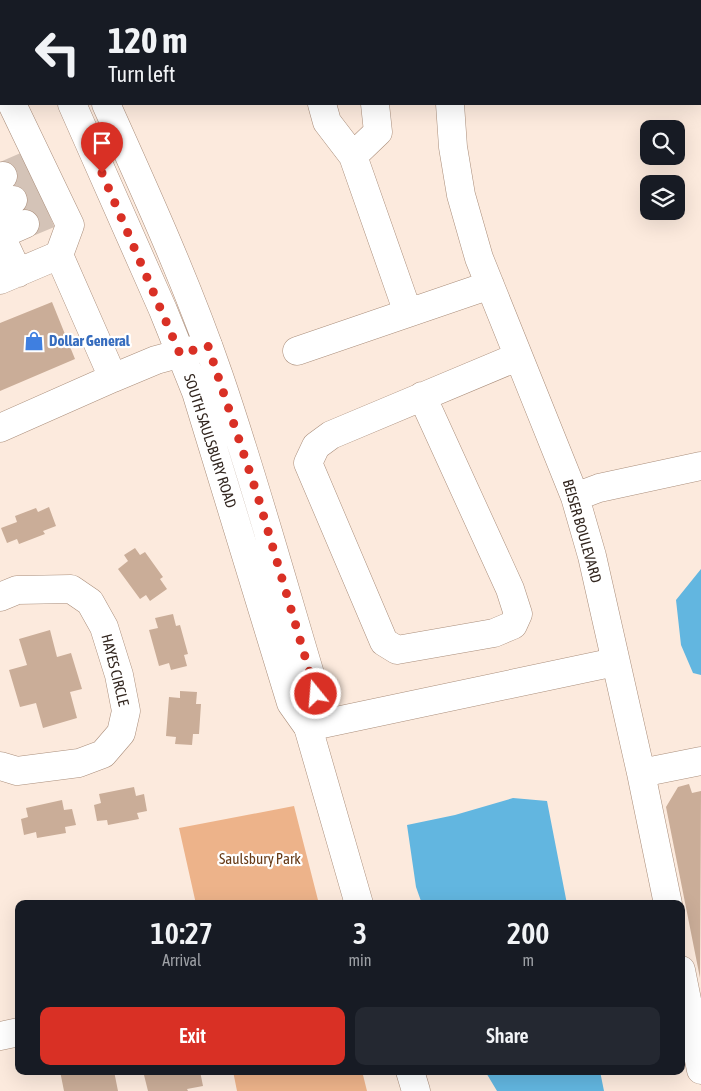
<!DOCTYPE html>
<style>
body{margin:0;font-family:"Asap Condensed",sans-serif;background:#242831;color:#f1f3f6;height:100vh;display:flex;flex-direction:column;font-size:19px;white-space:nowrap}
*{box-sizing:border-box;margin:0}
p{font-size:16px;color:#9ea1a6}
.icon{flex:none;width:28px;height:28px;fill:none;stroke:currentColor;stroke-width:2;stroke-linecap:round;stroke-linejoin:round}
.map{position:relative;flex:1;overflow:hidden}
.panel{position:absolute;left:15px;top:900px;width:670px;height:175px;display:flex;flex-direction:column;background:#171b24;border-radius:10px;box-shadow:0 5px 20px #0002}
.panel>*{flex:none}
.guide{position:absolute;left:0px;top:0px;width:701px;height:105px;box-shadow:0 5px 20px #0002;background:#171b24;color:#f1f3f6;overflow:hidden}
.controls{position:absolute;left:640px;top:120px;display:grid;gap:10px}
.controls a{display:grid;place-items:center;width:45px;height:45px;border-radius:10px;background:#171b24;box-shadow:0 5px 20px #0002;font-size:25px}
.pin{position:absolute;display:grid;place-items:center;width:42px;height:42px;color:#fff;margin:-51px -21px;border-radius:50% 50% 50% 0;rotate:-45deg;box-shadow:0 0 5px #0007}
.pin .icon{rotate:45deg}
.me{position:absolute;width:55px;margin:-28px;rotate:343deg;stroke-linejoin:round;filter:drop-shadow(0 0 4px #0008)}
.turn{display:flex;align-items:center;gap:18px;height:105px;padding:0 25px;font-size:22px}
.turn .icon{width:65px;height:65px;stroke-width:2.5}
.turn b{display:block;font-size:35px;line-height:42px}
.eta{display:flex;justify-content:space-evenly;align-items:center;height:85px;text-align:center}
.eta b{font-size:30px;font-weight:600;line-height:35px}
.primary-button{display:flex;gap:10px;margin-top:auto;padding:10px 25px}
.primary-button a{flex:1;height:58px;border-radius:10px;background:#d93025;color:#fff;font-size:20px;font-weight:600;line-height:58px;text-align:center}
.primary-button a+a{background:#242831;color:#f1f3f6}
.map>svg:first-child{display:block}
.green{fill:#edb38a}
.water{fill:#62b6e0}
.building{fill:#caad98}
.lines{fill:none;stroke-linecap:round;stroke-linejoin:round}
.minor-tunnel{stroke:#d4c3b7;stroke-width:28;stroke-dasharray:28 14;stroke-linecap:butt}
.minor-casing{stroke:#aa8e7b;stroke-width:29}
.major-casing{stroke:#aa8e7b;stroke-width:29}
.minor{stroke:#fff;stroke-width:28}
.major{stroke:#fff;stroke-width:28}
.route{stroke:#d93025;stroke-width:9;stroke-dasharray:0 16.2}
.labels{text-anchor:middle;stroke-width:4.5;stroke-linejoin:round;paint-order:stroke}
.shop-label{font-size:15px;font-weight:bold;fill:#366cbe;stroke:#fff;text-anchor:start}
.street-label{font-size:15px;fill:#32261f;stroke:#fff}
.park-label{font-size:15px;fill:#673b17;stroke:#fff}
</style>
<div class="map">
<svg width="701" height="1091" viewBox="0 0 701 1091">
<rect width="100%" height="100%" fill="#fceadd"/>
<path class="green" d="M294,806L319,904H196L179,828Z
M233,1071H362L367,1091H237Z"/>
<path class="water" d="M701,569V675L693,673L681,645L676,600Z
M513,798L547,801L567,904H422L416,887L407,825L455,815Z
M485,1071H600L604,1091H497Z"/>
<path class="building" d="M52,302L75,359L0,391V323Z
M49,507L56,526L43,531L45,534L19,544L17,539L7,543L1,528L17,522L15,516L36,508L38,512Z
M135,548L140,555L145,552L163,577L160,579L167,589L150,601L146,595L140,599L118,569L128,561L124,555Z
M173,614L176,626L180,625L188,654L184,655L187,666L171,670L169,663L159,666L149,630L158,628L155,618Z
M50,630L57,657L71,653L82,689L70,692L77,718L43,728L36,703L20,707L9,670L27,665L19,639Z
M180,691L197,692L196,704H201L199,734H193L192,745L175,744L176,737L166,736L169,697L180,698Z
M689,784L692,793L701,791L700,978L666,807L678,787Z
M134,787L136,796L144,794L147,811L137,813L139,819L108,825L107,820L97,821L94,805L101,803L99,794Z
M62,800L64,810L72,809L76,825L65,827L66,833L37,838L36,832L24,835L21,819L28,817L26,808Z
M60,1071H114L118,1091H64Z
M143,1071H200L203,1086L187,1089L188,1091H148Z"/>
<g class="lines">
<path class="minor-tunnel" d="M3,176L28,165
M13,200L38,189
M25,224L49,214"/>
<defs>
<path id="minor" d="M379,0L384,1
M302,1V0
M474,1L475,0
M12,104L70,225L59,255
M322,104L327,122L353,156L408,313
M450,104L453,147L461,195L479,258L575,497L592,556L641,773L668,904
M353,156L378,132L375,104
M0,178L3,176
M0,206L13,200
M0,234L18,273
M0,235L25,224
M0,280L59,255L113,378L156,360L208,346
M297,351L490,285
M422,396L510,589L518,614L513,625L494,633L397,650L384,642L308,463L316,446L331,435L517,357
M0,428L113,378
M575,497L599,488L701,466
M0,597L17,590L71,589L90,602L104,627L119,675L126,711L121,733L103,754L79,763L17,771L0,766
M308,727L615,662
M641,773L701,761
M681,970L701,1070
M0,1036L19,1032"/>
<path id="major" d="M26,0L27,1
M58,0L59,1
M91,1V0
M0,46H1
M72,104L163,310L196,392L291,703L308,727L359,904
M106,104C146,193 187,283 219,376C255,481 284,588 316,694L308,727
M410,1071L416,1091"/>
</defs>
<use href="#minor" class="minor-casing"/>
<use href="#major" class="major-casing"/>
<use href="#minor" class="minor"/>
<use href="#major" class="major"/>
</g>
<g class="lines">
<path class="route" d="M102,173L180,354L208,346L258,497L316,694"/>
</g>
<defs>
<symbol id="shop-bare" viewBox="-9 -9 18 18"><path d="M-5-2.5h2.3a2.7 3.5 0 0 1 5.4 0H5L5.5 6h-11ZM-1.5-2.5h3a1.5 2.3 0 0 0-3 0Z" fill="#3f7fe0" stroke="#fff" stroke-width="2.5" paint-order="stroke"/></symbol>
</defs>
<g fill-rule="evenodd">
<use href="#shop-bare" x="20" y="327" width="28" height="28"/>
</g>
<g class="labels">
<g class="shop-label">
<text x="49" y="346">Dollar General</text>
</g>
<g class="street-label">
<text transform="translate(210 441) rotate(72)" y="5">SOUTH SAULSBURY ROAD</text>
<text transform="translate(582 531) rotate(74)" y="5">BEISER BOULEVARD</text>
<text transform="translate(115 670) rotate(76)" y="5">HAYES CIRCLE</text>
</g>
<g class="park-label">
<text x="260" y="864">Saulsbury Park</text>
</g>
</g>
</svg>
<div class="controls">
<a><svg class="icon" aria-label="search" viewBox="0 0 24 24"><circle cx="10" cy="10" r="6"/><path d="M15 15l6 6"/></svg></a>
<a><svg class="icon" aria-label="layers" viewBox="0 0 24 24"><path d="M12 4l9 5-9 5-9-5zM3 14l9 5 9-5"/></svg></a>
</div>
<div class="pin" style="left:102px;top:173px;background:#d93025"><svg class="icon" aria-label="arrive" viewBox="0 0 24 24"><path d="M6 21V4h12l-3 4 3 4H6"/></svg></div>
<svg class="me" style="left:316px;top:694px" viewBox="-20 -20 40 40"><circle r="17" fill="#d93025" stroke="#fff" stroke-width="3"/><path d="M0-11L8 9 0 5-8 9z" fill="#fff"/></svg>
<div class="guide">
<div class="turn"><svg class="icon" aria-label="left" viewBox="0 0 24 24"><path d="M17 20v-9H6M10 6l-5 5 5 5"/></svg><div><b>120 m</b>Turn left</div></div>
</div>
<section class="panel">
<div class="eta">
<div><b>10:27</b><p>Arrival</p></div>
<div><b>3</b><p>min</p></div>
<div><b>200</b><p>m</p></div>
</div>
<div class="primary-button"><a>Exit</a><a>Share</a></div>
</section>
</div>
